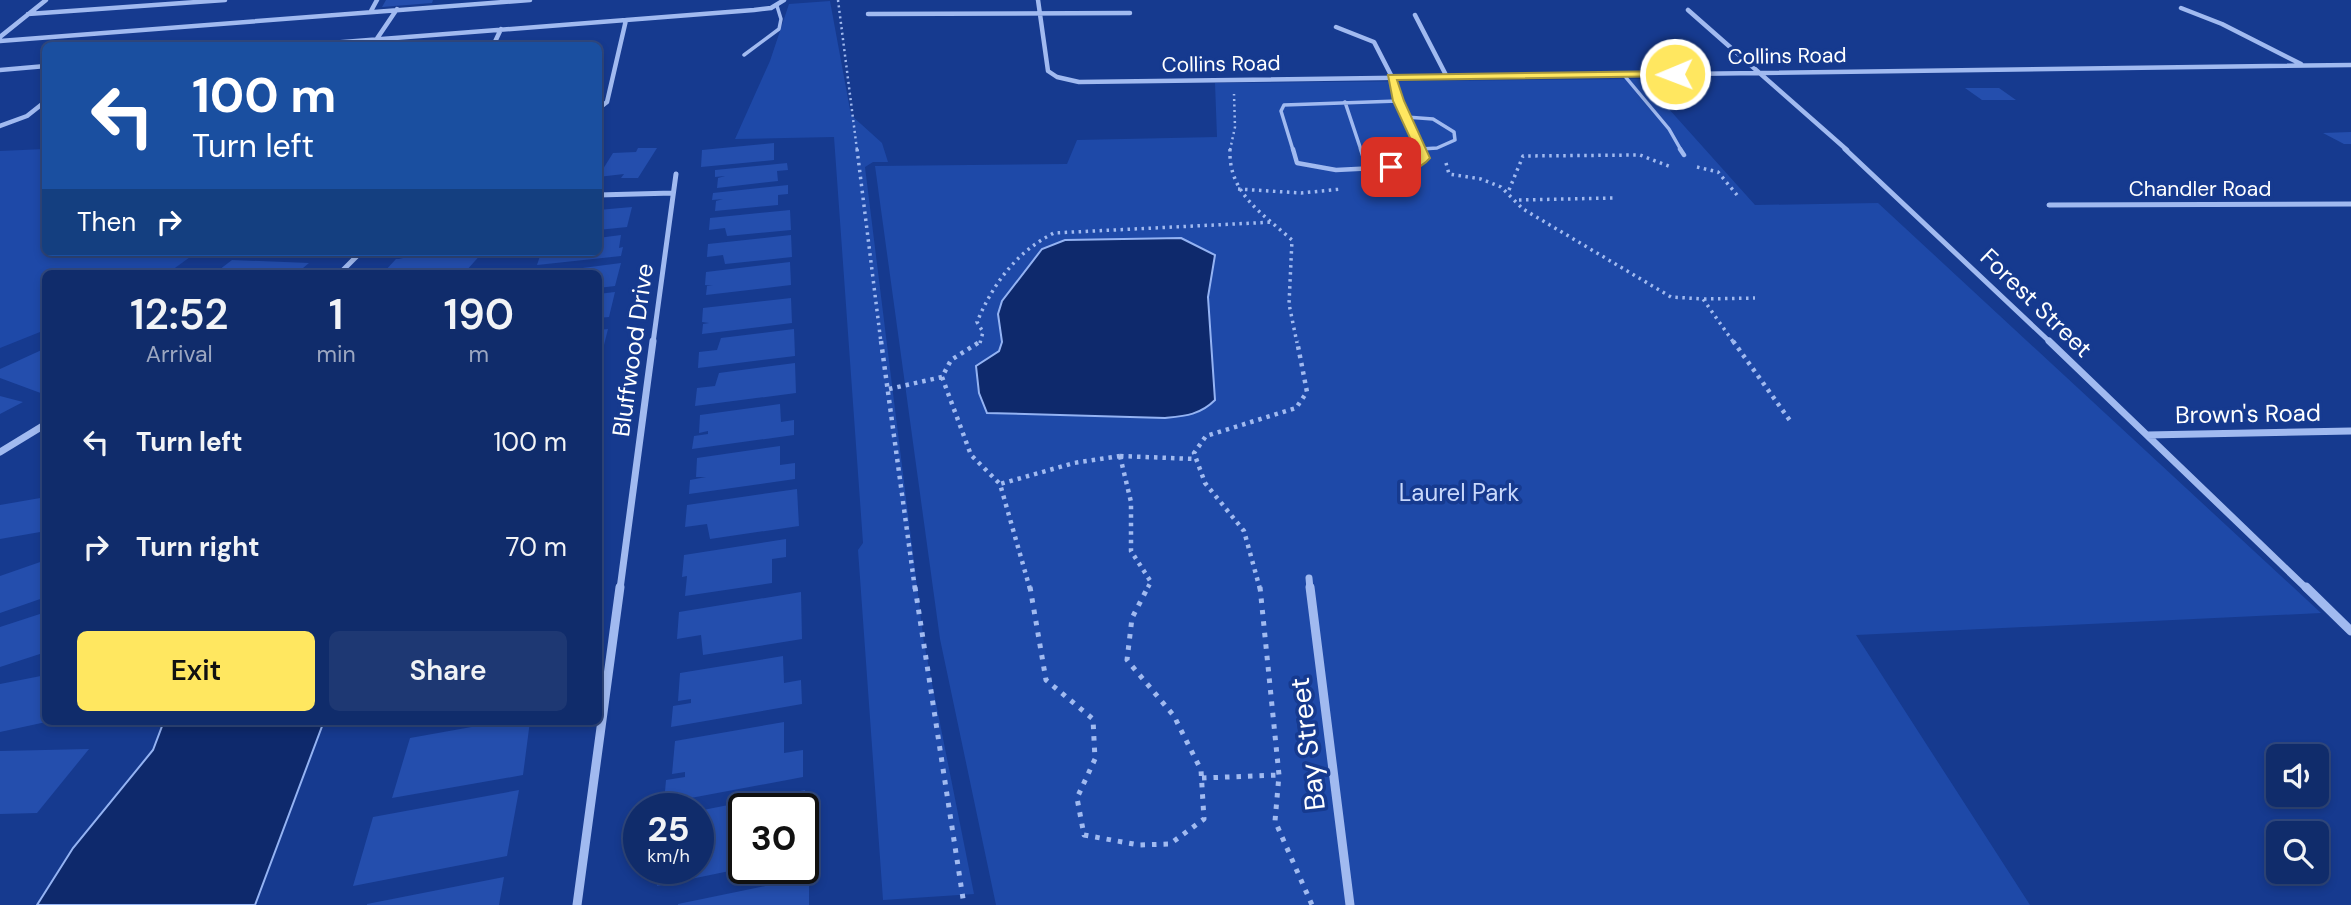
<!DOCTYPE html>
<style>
body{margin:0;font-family:"DM Sans",sans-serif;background:#1e3873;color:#f1f3f6;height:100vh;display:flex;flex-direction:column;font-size:26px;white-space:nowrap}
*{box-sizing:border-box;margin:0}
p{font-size:23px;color:#9ca7c1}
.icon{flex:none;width:38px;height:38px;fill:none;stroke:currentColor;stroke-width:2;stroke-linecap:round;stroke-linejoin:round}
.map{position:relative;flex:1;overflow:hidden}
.drawer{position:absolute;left:42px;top:270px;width:560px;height:455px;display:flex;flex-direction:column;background:#102c6b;border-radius:10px;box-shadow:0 4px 10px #0003,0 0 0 2px #30487e}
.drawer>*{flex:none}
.banner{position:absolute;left:42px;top:42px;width:560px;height:214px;border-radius:10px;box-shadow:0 4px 10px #0003,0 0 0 2px #30487e;background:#1a4fa0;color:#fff;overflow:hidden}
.fabs{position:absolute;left:2266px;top:744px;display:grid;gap:14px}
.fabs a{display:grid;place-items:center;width:63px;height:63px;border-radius:10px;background:#102c6b;box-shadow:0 4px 10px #0003,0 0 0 2px #30487e;font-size:35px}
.speed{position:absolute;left:623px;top:793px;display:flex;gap:14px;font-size:35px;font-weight:700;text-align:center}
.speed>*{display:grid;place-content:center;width:91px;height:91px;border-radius:50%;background:#102c6b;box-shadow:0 4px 10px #0003,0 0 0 2px #30487e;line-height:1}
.speed small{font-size:18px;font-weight:400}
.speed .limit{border:4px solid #111;border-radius:10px;background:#fff;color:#111}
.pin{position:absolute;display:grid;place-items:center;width:60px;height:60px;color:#fff;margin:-30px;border-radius:14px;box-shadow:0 4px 10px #0006}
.me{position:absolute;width:77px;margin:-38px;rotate:269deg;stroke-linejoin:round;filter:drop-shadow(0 0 5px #0008)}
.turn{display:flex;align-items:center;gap:24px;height:147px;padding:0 35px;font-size:32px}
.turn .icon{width:91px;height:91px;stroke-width:2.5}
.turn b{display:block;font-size:49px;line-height:60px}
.then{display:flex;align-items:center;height:66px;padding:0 35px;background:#0003;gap:14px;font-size:26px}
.eta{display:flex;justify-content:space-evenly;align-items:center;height:119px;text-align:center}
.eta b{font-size:42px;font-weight:600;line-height:49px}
.action{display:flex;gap:14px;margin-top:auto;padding:14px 35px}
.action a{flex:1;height:80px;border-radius:10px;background:#ffe760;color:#111;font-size:28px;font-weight:600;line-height:80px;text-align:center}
.action a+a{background:#1e3873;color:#f1f3f6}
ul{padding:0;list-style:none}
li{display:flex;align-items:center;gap:21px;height:105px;padding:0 35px}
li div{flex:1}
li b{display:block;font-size:26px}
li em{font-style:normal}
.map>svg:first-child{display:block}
.green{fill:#1e49a8}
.water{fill:#0e296c;stroke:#94b3f3;stroke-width:2}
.building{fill:#244ead}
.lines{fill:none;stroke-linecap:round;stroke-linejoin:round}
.path-far3{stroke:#a1baf0;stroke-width:2.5;stroke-dasharray:2 3.5;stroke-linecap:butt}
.path-far2{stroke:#a1baf0;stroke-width:3.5;stroke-dasharray:2.5 4.5;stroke-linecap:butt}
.path-far1{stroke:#a1baf0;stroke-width:4.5;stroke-dasharray:3.5 5;stroke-linecap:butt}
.path{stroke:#a1baf0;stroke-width:5;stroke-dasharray:4.5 7;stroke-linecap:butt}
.service-far1{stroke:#a1baf0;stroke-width:3.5}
.service{stroke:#a1baf0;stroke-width:4.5}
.minor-far3{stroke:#a1baf0;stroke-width:4.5}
.minor-far2{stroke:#a1baf0;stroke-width:5}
.minor-far1{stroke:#a1baf0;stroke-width:7}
.minor{stroke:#a1baf0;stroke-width:9}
.route{fill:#ffe760;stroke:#a6963e;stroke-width:2}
.labels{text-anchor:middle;stroke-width:7;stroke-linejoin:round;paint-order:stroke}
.far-street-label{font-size:21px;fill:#fff;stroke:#163a8f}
.street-label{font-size:24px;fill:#fff;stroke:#163a8f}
.park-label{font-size:24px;fill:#c8d8fb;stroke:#163a8f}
.near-street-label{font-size:28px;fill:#fff;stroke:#163a8f}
</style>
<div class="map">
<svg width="2351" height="905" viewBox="0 0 2351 905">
<rect width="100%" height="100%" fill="#163a8f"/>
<path class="green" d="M830,1L851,115L882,143L888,162H873L865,167L924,643L974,894L883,900L858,550L863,543L834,137L735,139L770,61L789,4Z
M1642,79L1755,205L1878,203L2321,613L1856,635L2030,905H996L940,639L875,166L1067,164L1077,140L1217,137L1215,83Z
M45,149L46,252H197L168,273H46L45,330L0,348V151Z"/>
<path class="water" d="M1181,238L1215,255L1208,297L1215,400C1200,415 1185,416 1165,418L987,413L979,393L976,366L999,351L1002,342L998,314L1002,301L1042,249L1065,240Z
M164,721H324L255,905H37L73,848L153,750Z"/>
<path class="building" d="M386,0H433L432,3L382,7Z
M1965,88H1999L2016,100H1982Z
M2351,132V144H2344L2323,133Z
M774,143V160L701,167L702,150Z
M638,148H657L638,178H621L624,174L598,177L613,153L636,152Z
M787,163L788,170L777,171L778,181L717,188L718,178L725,176L715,177V170Z
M788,185V194L778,195V205L715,211L716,201L723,199L712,200L713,193Z
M632,207L627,227L598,230V210Z
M790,210L791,230L727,236L725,228L709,230L710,218Z
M621,235L619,248L623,247L621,256L537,265L540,256L552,252H598V238Z
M791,235L792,257L725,264L723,255L707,257L708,244Z
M405,252H483L466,271L384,272L396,259H403L399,258Z
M232,260L309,263L297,273H215Z
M790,262L791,285L706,295L707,286H713L705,285L706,272Z
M621,263L615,286L598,288V273H544Z
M615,292L609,317L598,318V294Z
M791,298L792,323L702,334L703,324L709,323L702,322L703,308Z
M608,329L601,357H598V330Z
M794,329L795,356L698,368L699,352L717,350L721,338Z
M46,348V395L0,378V369Z
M795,363L796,393L695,406L697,388L715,386L719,373Z
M0,396L23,402L0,414Z
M780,404L781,422L794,420V435L692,449L694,436L708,434V431L699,433L700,415Z
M780,446V465L795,463V479L689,494L690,480L706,477H696L697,458Z
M797,489L799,526L710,539L707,524L685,527L687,505Z
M46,497V531L0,539V505Z
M786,539V557L772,559V583L685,596L687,576L682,577L684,555Z
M46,560V597L0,613V576Z
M801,592L802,639L703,655L701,635L677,639L679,612Z
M46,612V652L0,667V627Z
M783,656L784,683L801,680L802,704L671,727L673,706L691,703V699L678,701L680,673Z
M46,675V722L0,732V684Z
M505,721H530L523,775L392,798L410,738Z
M784,722V753L803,750V777L664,803L666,780L685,777V772L672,774L675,741Z
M89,749L37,813L0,814V751Z
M519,790L507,856L353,886L373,817Z
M805,790L807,856H803V808H744V868L657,886L659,868H698V811Z
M504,877L499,905H367V904Z
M809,877V905H678V904Z"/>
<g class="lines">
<path class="path-far3" d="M838,0L857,150
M1230,150L1235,127L1234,94"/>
<path class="path-far2" d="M857,149L881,343
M1230,149C1228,193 1262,213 1292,240L1289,304L1297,343
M1446,163L1449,174L1481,179L1501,187L1523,209L1671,297L1703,299L1734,343
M1697,167L1718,172L1737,195
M1238,189L1301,193L1342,189
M1509,190L1523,156L1640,155L1671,167
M1519,200L1613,198
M1704,299L1755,298
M980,343L983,332L977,322C993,284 1016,252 1054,233L1274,222"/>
<path class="path-far1" d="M881,341L915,589
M1733,341L1791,422
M942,377L971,455L1000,484
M889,389L942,377L951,360L981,341
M1120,456L1131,502V551L1151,582L1147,589
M1120,456L1195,459
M1030,589L1000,484L1074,463L1120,456
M1260,589L1244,531L1205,483L1194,453L1206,436L1296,408L1307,392L1297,341"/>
<path class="path" d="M915,587L964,905
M1030,587L1046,680L1093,719L1095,759L1077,798L1084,835L1139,845L1170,844L1204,819L1201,770L1174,716L1127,660L1132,618L1148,587
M1260,587L1279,775L1275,821L1312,905
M1202,778L1279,775"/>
<path class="service-far1" d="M744,55L779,29L781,19L777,6
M1623,74L1669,129L1681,150
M1392,77L1398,101
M1398,101L1421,150
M1345,102L1361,150
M1406,117L1433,119L1454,132L1455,140L1437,148L1421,149
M1293,150L1281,111L1284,105L1398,101"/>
<path class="service" d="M1293,149L1297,163L1336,170L1416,166L1425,158L1421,149
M1361,149L1367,168
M1421,149H1425
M1680,149L1684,155"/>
<path class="minor-far3" d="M1038,0L1048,71L1057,77L1079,82L2351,65
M2181,8L2222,24L2301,64
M1688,10L1847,150
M371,11L377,0
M28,14L225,0
M868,14L1130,13
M1415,15L1447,77
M1336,27L1374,42L1392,77
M0,37L46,0
M0,41L530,0
M292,46L754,10L771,8L784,0
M372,46L397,9
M493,46L501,29
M0,70L46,66
M598,109L607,102L626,20
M0,126L27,116L46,101"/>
<path class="minor-far2" d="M1845,149L2051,343
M598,195L673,193
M2049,205L2351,204
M170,253L249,252
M340,273L361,252
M653,343L676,174"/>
<path class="minor-far1" d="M2049,341L2307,589
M2147,435L2351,431
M0,452L46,424
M1309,578L1310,589
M620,589L653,341"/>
<path class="minor" d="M1310,587L1350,905
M2306,587L2351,631
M577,905L620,587"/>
</g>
<path class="route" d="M1675,71L1679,76L1397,80L1404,101L1430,158C1420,170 1400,176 1386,167L1391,164L1413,163L1419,157L1393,101L1388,75Z"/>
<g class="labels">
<g class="far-street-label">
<text transform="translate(1787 56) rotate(-1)" y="7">Collins Road</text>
<text transform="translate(1221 64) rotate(-1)" y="7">Collins Road</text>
<text x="2200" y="196">Chandler Road</text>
</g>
<g class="street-label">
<text transform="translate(2036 303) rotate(44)" y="8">Forest Street</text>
<text transform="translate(633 350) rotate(-82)" y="8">Bluffwood Drive</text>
<text transform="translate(2248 414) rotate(-1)" y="8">Brown's Road</text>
</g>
<g class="park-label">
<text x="1459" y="501">Laurel Park</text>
</g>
<g class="near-street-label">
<text transform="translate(1307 744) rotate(-97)" y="10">Bay Street</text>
</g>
</g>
</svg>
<div class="fabs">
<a><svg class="icon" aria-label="sound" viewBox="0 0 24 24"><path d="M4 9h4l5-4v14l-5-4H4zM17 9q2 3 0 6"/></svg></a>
<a><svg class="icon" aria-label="search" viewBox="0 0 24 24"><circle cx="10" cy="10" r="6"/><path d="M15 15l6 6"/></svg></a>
</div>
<div class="speed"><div>25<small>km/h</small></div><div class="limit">30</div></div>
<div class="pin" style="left:1391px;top:167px;background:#d93025"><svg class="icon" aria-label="arrive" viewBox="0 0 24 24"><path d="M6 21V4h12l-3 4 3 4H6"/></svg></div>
<svg class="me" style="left:1675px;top:74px" viewBox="-20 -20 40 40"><circle r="17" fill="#ffe760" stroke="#fff" stroke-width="3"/><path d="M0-11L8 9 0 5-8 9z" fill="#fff"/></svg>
<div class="banner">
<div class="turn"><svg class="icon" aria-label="left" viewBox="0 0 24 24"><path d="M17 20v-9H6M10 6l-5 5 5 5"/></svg><div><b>100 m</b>Turn left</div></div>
<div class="then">Then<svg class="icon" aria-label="right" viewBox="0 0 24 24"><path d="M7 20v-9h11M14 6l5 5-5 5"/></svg></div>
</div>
<section class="drawer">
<div class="eta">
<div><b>12:52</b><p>Arrival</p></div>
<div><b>1</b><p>min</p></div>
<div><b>190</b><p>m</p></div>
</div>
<ul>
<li><svg class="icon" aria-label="left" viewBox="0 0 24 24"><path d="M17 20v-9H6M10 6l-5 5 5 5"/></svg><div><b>Turn left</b></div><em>100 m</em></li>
<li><svg class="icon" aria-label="right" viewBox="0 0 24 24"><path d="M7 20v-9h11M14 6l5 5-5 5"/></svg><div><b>Turn right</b></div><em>70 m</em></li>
</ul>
<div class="action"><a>Exit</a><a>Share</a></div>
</section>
</div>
